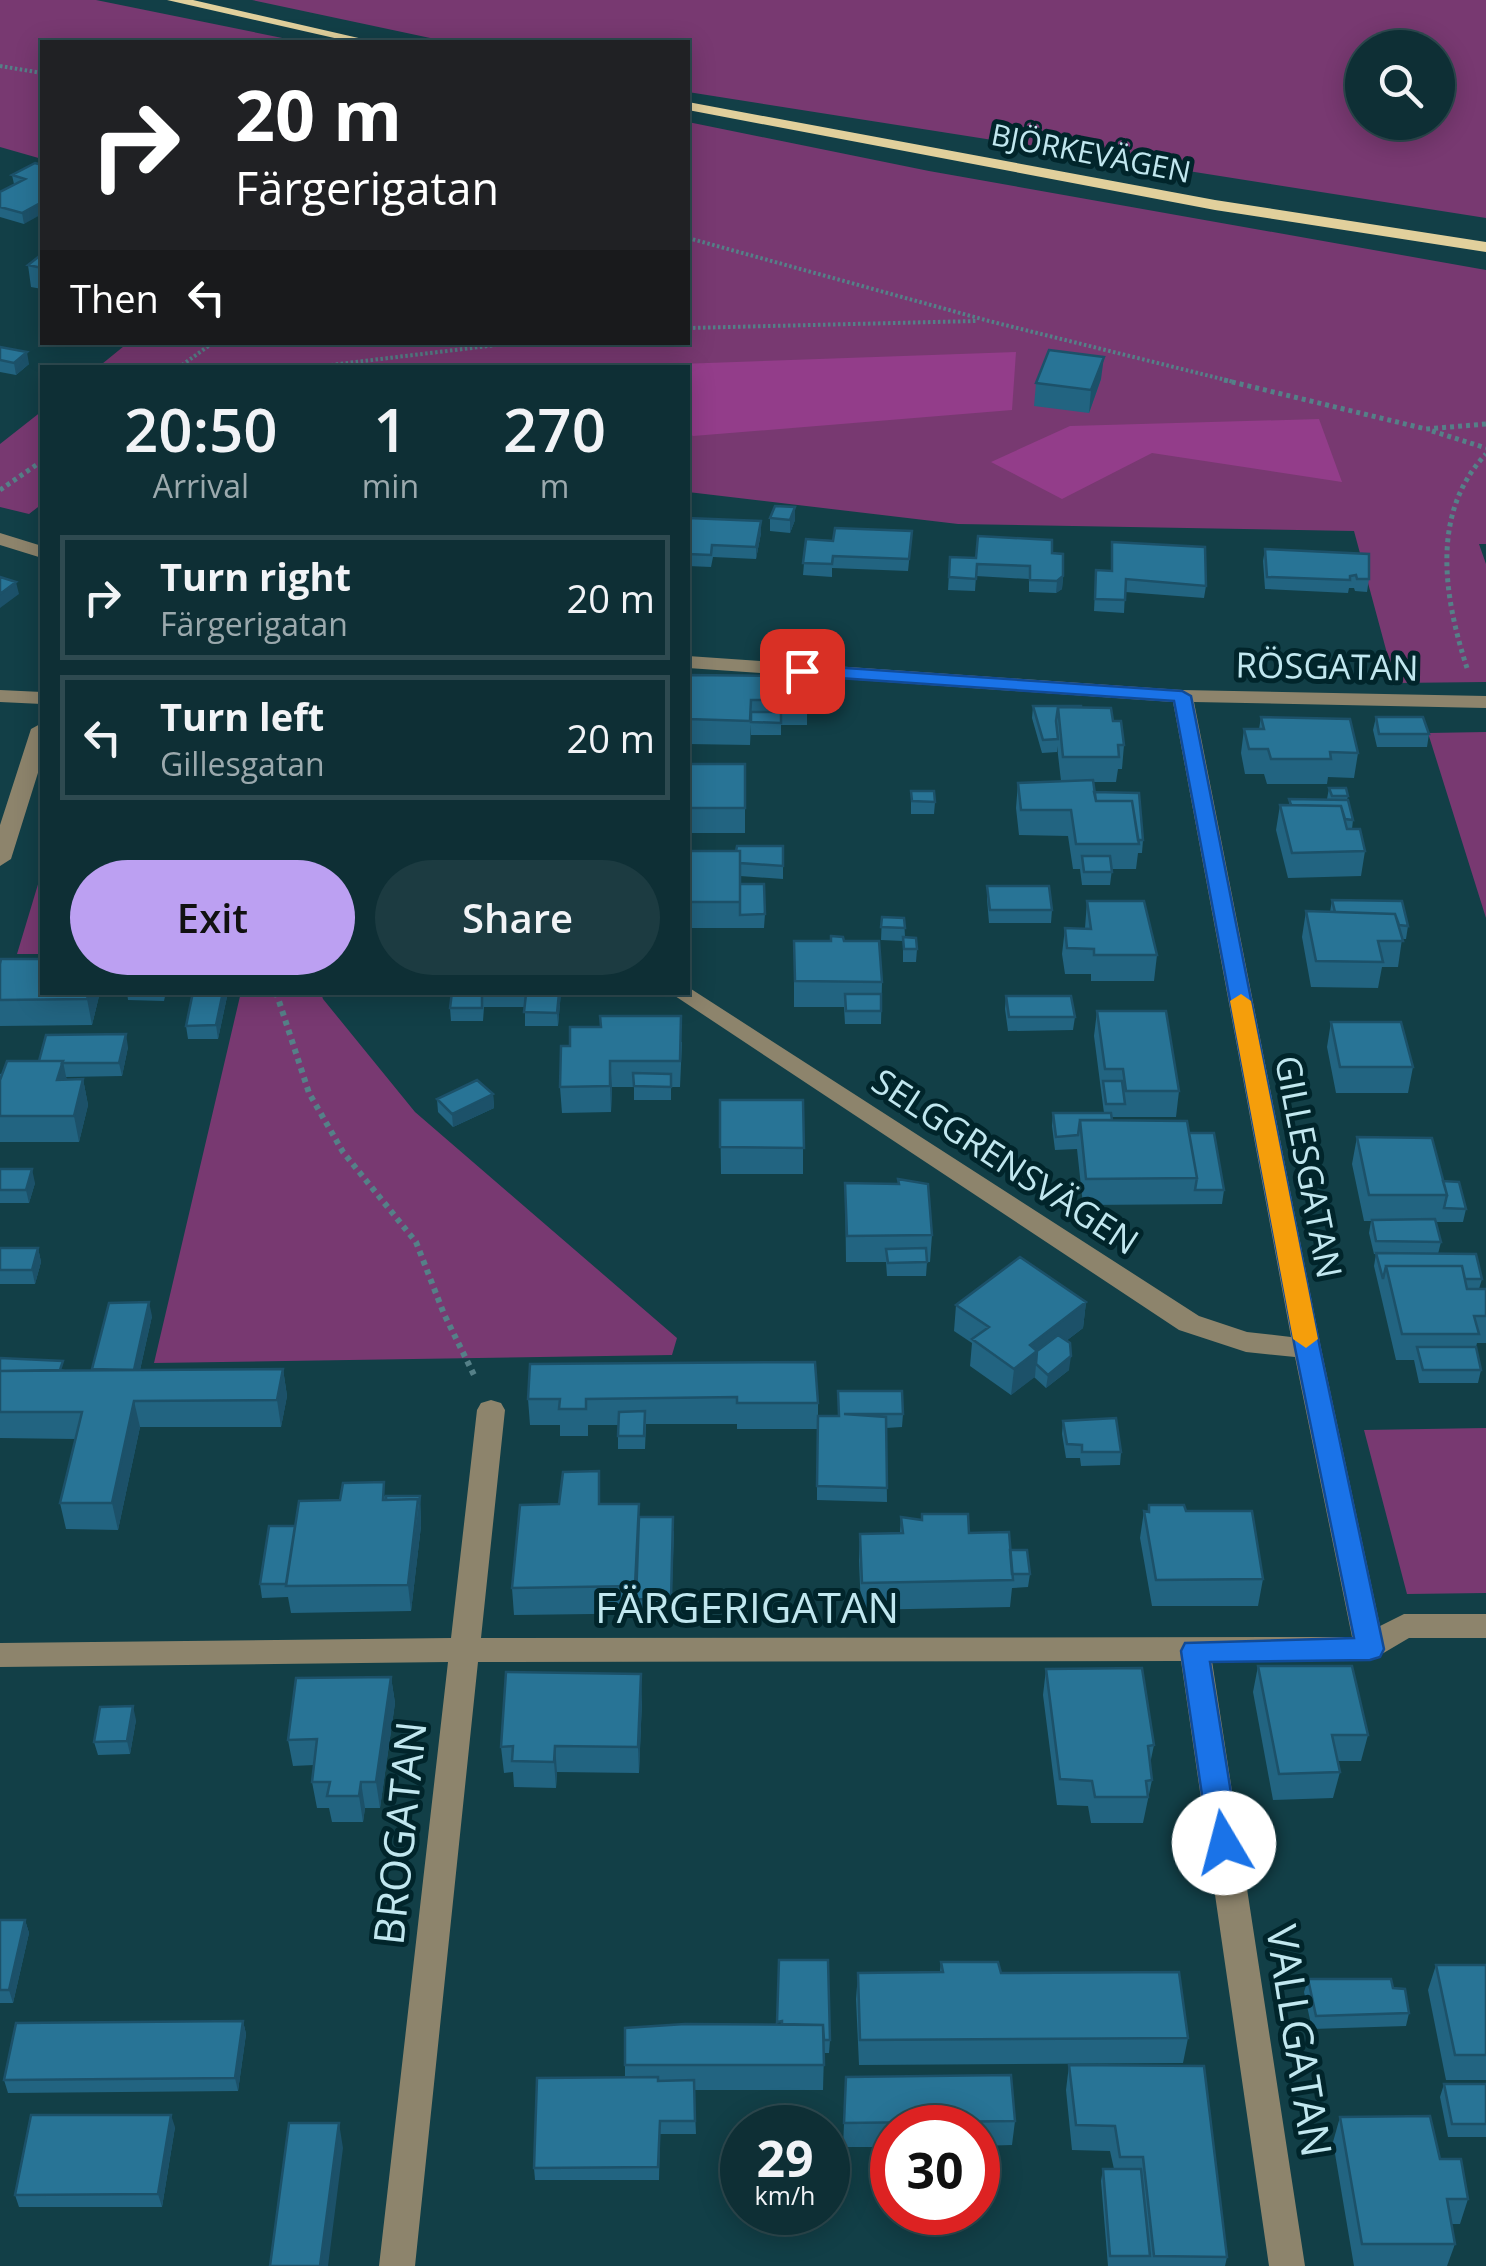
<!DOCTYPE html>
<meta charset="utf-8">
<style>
body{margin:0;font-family:"Open Sans",sans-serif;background:#1c3b41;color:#f1f3f6;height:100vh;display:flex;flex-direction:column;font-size:38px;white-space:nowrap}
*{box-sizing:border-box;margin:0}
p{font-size:32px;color:#9ba9ad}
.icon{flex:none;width:55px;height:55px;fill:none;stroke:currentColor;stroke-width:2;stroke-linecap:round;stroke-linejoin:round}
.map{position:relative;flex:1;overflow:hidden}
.panel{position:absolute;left:40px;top:365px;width:650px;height:630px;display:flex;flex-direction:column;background:#0e2f35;border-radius:0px;box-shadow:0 5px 25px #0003,0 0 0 2px #2e4a50}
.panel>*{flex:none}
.top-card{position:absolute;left:40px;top:40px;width:650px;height:305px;border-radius:0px;box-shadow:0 5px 25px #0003,0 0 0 2px #2e4a50;background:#202124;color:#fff;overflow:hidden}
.fabs{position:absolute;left:1345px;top:30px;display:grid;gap:20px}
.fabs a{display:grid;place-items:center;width:110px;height:110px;border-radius:50%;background:#0e2f35;box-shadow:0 5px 25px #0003,0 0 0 2px #2e4a50;font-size:50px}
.speed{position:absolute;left:720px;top:2105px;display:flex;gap:20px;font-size:50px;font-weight:700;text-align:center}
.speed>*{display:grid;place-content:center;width:130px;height:130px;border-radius:50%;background:#0e2f35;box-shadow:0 5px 25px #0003,0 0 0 2px #2e4a50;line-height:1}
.speed small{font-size:25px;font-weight:400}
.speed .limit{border:15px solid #d22;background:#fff;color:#111}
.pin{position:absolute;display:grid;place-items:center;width:85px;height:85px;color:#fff;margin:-42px;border-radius:20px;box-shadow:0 5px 15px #0006}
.me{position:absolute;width:110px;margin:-55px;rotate:352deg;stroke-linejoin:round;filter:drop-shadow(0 0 8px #0008)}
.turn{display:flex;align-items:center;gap:35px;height:210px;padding:0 30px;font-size:45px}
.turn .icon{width:130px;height:130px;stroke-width:2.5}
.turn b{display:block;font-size:70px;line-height:85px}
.then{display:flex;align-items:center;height:95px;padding:0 30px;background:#0003;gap:20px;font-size:38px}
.eta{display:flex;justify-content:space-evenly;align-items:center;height:170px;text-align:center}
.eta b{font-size:60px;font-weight:600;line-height:70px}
.action{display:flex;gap:20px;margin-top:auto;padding:20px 30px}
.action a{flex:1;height:115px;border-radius:60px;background:#bca0f2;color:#111;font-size:40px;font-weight:600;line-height:115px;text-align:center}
.action a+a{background:#1c3b41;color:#f1f3f6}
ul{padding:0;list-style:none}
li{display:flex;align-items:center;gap:30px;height:125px;margin:0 20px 15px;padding:0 10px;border:5px solid #2e4a50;border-radius:0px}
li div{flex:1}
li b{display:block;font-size:38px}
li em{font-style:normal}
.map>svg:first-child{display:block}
.green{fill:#783971;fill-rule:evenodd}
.forest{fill:#933d8a}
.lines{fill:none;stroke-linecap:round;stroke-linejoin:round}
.path-far2{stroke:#558088;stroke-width:4;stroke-dasharray:2.5 2.5;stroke-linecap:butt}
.path-far1{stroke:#558088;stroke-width:5;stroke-dasharray:4 4;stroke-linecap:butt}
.path{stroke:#558088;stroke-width:6;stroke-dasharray:5 5;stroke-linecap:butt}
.minor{fill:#8d846c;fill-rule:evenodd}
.major{fill:#e1d09c;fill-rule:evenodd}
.wall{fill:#226481}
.shaded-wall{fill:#1c5169}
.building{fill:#287496;stroke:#1c5169;stroke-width:2.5}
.route{fill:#1a73e8;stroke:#114b97;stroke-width:2.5}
.slow{fill:#f59e0b}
.labels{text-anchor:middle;stroke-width:10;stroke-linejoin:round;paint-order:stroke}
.far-street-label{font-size:30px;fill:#c1e7ef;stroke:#01252b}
.street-label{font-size:35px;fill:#c1e7ef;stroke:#01252b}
.near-street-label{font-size:42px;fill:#c1e7ef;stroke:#01252b}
</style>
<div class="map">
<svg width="1486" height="2266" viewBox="0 0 1486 2266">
<rect width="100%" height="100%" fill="#123f47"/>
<path class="green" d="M0,0H96L302,42H42V159L0,147Z
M252,0H1486V218L688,92V42H449ZM1362,48H1438V122H1362Z
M688,122L929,171L1486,270V544H1479L1486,564V682L1395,683L1354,531L958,524L688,492V368H97L129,342H688Z
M42,411V504L29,514L0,507V444Z
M1486,732V918L1428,733Z
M42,871V954H17Z
M241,992L321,993L323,999L415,1112L677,1338L672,1355L154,1363Z
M1486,1428V1593L1407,1594L1364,1430Z"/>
<path class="forest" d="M1016,352L1012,410L693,436L688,432V368L594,367Z
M1319,419L1342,482L1152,453L1062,499L991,462L1070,426Z"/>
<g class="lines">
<path class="path-far2" d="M0,66L42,73
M688,238L989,321L1234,382
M688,328L976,321
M178,368L214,342
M306,368L521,342"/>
<path class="path-far1" d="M1224,380L1426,429L1486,424
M1432,431L1486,448
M0,490L42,461
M1467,668C1444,597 1430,513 1486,454"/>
<path class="path" d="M276,992L309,1093L343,1152L416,1242L444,1314L475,1377"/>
<path class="minor" d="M0,533L42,546V558L0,545Z
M688,656L1182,690L1486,696V708L1194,702L1321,1348L1380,1626L1404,1614H1486V1638H1409L1370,1661H1212L1305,2266H1269L1181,1661L478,1662L415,2266H379L448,1662L0,1667V1643L451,1638L477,1410L481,1403L491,1400L501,1403L505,1410L481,1638L1352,1637L1295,1357L1246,1352L1179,1330L669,992H688V987L1199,1316L1247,1332L1291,1337L1173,702L688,668Z
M0,690L42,692V704L0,702Z
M42,723V760L11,859L0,866V825L31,729Z"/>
<path class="major" d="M167,0H193L376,42H352Z
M688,102L1215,200L1486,242V252L1215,210L688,110Z"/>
</g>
<path class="wall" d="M42,165L24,224L0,217V192L14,184L12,175Z
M42,254V289L31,287L28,265Z
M0,347L29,364L16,375L0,372Z
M1101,379L1089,413L1034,406L1036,383Z
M795,507V520L790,533L770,531V518Z
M688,518L761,533L756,559L713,557L711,567L688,566Z
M806,539L911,543L908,571L832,568V577L803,575Z
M1112,542L1206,586L1204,598L1125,592L1124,613L1094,611L1096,570L1111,571Z
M1265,549L1369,579L1367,592L1355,591L1354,588H1349L1348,593L1265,589L1263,561Z
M1052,553L1063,576L1062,589L1056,593L1029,592V579L976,576L975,591L948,590L950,557L976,558Z
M688,675L807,676V725H781V735H751V724L750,745L688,744Z
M1033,706L1081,707L1113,721L1124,745L1122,769H1118L1116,782H1093L1094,792L1143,840L1142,853H1138L1136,869H1112L1110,885H1082L1080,869H1073L1068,836L1019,835L1016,808L1018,783L1061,781L1057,746V752L1042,753L1032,718Z
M1261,717L1358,753L1354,778L1328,777L1327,784H1267L1264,774H1245L1241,753L1244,729H1259Z
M1376,717L1429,734L1427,747H1377L1373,730Z
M688,764H745V833H688Z
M1329,788L1348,796L1347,800L1353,820L1352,829L1365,851L1361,876L1288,878L1276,830L1280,805H1289V799H1327Z
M911,791L935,802L934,814H911Z
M783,846V879L740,876V915L765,914L764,928H688V851H736Z
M987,886L1052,910L1051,923H989L987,899Z
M1332,900L1408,926L1406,939H1402L1398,967H1382L1378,988L1311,987L1302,937L1306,911L1330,912Z
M1087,901L1157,955L1154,981H1091V974H1065L1062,954L1065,928H1085Z
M882,917L904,918L905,937L917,949L916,962H903V941L881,940Z
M794,941H844L882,982L881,1024H845L844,1007H794Z
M0,964L100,992L92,1025L0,1026Z
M127,992H166L164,1001L128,1000Z
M193,992H228L218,1039H188L186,1026Z
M452,992H561L558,1026H525V1007H484L483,1021H451L450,1008Z
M1006,996L1075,1017L1073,1030L1008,1031L1005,1009Z
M1097,1011L1179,1091L1176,1117H1111L1112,1120L1189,1133L1224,1190L1222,1204L1083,1205L1077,1149L1055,1150L1052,1126L1053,1113H1104L1094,1036Z
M1331,1022L1413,1067L1408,1093H1336L1327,1047Z
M682,1042L680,1087H671V1100H634V1087H612L611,1112L562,1113L560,1087L570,1046Z
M128,1047L122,1076L66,1077L67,1080L83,1079L88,1105L79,1142H0V1074L39,1061Z
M493,1094L494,1108L453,1127L438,1112L437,1099Z
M720,1100H803V1174H721Z
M1357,1137L1443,1181L1466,1209L1463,1222H1436L1441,1242L1438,1254L1482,1279L1479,1289H1486V1343H1477L1476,1347L1481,1370L1478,1383H1419L1414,1360H1396L1374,1266L1376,1254H1374L1369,1233L1371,1221H1364L1352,1164Z
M0,1169L35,1183L29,1203H0Z
M898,1179L932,1235L930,1262H927L926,1276H887L886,1262H846L845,1183L898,1184Z
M0,1248H38L41,1262L35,1284H0Z
M1086,1302L1083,1328L1066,1341L1069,1370L1046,1388L1034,1377L1011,1395L970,1366L972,1343L954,1331L956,1305Z
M152,1316L140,1370L283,1369L287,1396L281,1427H140L118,1530L66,1529L60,1503L75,1439L0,1438V1358L65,1370H93Z
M530,1364L818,1403V1416H838V1391L903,1414L902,1427L886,1428L887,1502L817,1500V1429H737V1424H646L645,1449H618V1425H588V1436H560V1425H530L528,1399Z
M1063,1421L1121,1452L1120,1465L1081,1466L1080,1458H1066L1062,1434Z
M386,1496H420L421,1526L411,1611L291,1613L288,1597L262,1598L260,1584L295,1526L340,1500Z
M601,1504H639V1517L674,1531L671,1613L514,1615L512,1588Z
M1149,1505L1186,1511L1263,1579L1258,1606H1152L1140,1538L1144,1511L1148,1512Z
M901,1517L969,1533L1010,1550L1030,1574L1028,1587L1012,1588L1010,1607L861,1610L859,1560L860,1534L900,1533Z
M1258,1666L1368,1735L1361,1761H1337L1340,1772L1333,1798L1273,1800L1253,1692Z
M1046,1669L1154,1745L1150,1764L1152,1780L1143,1823H1091L1088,1806L1057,1805L1043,1695Z
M391,1677L395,1703L380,1808H365L363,1822H332L329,1808H317L312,1782L314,1765L293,1766L288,1740Z
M642,1700L639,1773L557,1772L556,1788L514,1787L513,1772L504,1773L501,1747Z
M136,1720L130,1754L98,1755L94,1742Z
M0,1920H25L29,1933L13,2003H0Z
M941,1962L1188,2038L1183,2063L859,2065L856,1999L858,1973L940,1972Z
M1436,1965H1486V2080H1446L1428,1990Z
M1308,1979L1393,1988L1409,2013L1406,2026L1312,2029L1304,1992Z
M243,2021L246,2034L238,2091L8,2093L4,2080Z
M625,2028L830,2040L829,2053H824L823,2090H694L696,2134H660L659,2180H535L534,2168L625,2077Z
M1069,2065L1227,2257L1225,2266H1108L1101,2181L1103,2169H1114L1110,2151L1072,2150L1066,2090Z
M846,2077L1015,2121L1012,2145L978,2146V2128H892V2147H843Z
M1444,2084H1486V2137H1448L1440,2097Z
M1340,2117L1440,2159L1468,2199L1460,2224H1451L1455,2244L1447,2266H1354L1333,2142Z
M175,2127L162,2207H19L15,2195Z
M738,2169H742V2203L738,2202Z
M748,2212H780V2221L748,2219Z"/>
<path class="shaded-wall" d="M42,202V214L24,224L22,213Z
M27,352L29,364L16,375L14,363Z
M1104,357L1101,379L1089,413L1091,390Z
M795,507V520L790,533V520Z
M761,521V533L756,559V547Z
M1063,576L1062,589L1056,593L1057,581Z
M16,582L19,594L0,608V594Z
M89,992H100L92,1025L87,999Z
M223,992H228L218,1039L216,1025Z
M559,992H561L558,1026L557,1013Z
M126,1034L128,1047L122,1076L119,1063Z
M63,1061L68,1087L57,1080Z
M610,1061L612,1087L611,1112L610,1086Z
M83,1079L88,1105L79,1142L74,1116Z
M493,1094L494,1108L453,1127L452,1114Z
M32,1169L35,1183L29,1203L26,1190Z
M38,1248L41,1262L35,1284L32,1270Z
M149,1302L152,1316L137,1383L134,1370Z
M1086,1302L1083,1328L1036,1364L1035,1377L1011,1395L1014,1369L1030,1345Z
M1071,1356L1069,1370L1046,1388L1048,1375Z
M283,1369L287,1396L281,1427L277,1400Z
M134,1401L140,1427L118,1530L112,1503Z
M420,1496L421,1526L411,1611L408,1585Z
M641,1674L642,1700L639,1773L638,1747Z
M391,1677L395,1703L380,1808L376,1782Z
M133,1706L136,1720L130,1754L127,1741Z
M555,1746L557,1772L556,1788L554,1762Z
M361,1782L365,1808L363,1822L359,1796Z
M25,1920L29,1933L13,2003L9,1990Z
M243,2021L246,2034L238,2091L235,2078Z
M171,2115L175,2127L162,2207L158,2194Z
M339,2123L343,2148L328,2266H320Z"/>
<path class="building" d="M35,163L42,165V202L22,213L0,207V192L25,179L12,175Z
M42,254V268L28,265Z
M0,347L27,352L14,363L0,360Z
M1049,350L1104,357L1091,390L1036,383Z
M775,506L795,507L790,520L770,518Z
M688,518L761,521L756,547L712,545L711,555L688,554Z
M835,528L912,531L909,559L833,556L832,564L803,563L806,539L833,541Z
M978,536L1052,540V553L1063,554V576L1057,581L1030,580V566L977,564L976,579L949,577L950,557L976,558Z
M1112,542L1205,547L1206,586L1126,579L1125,600L1095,599L1096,570L1112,571Z
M1265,549L1369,554V579H1357L1356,575L1350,576V580L1267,577Z
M0,577L16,582L0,594Z
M688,675L807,676L808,700H751L750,721L688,719Z
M1033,706H1081V707H1058L1056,721L1058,739L1043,740Z
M1058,707L1111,708L1113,721H1121L1124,745H1118L1119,757H1063Z
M751,712H781V723L751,722Z
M1261,717L1350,719L1358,753L1330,752L1331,759H1271L1268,749H1249L1244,729H1264Z
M1376,717H1423L1429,734H1379Z
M688,764H745V808H688Z
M1093,780L1096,801H1132L1139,844H1076L1071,810H1021L1018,783Z
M1329,788H1346L1348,796H1332Z
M911,791H934L935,802L912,801Z
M1094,792L1139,793L1143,840H1138L1132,801H1096Z
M1289,799L1348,800L1353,820L1345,819L1341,806L1291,805Z
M1280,805L1341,806L1347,829H1360L1365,851L1292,853Z
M737,846H783V866L740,863V851H736Z
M688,851H740V902H688Z
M1082,856H1110L1112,872H1084Z
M740,884H764L765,914L740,915Z
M987,886H1049L1052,910H990Z
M1332,900L1402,901L1408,926L1399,925L1395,914L1335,912Z
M1087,901H1144L1157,955H1094V949L1067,948L1065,928L1091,929Z
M1306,911L1395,914L1403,941H1378L1383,962L1316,961Z
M882,917L904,918L905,928L881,927Z
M831,936L843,937L844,941H879L882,982L795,981L794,941H831Z
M903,937L916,938L917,949H904Z
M1,959H42V992H89L87,999L0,1000V964Z
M193,992H223L216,1025L186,1026Z
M452,992H482V1008H450Z
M559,993L557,1013L524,1012L526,994Z
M845,994H881V1011H846Z
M1006,996H1071L1075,1017H1009Z
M1097,1011H1166L1179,1091H1126L1123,1069H1105Z
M600,1016H681L680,1061H610V1086L560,1087L561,1046H570V1027H601Z
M1331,1022H1401L1413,1067H1340Z
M126,1034L119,1063H62L63,1061H39L46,1035Z
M7,1061H63L57,1080L83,1079L74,1116H0V1080Z
M633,1073L671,1074V1087L634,1086Z
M477,1080L493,1094L452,1114L437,1099Z
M1103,1081H1122L1125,1104H1106Z
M720,1100H803L804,1148L720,1147Z
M1053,1113H1111L1112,1120H1080L1078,1135L1056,1137Z
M1080,1120L1187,1121L1197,1178L1086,1179Z
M1189,1133H1214L1224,1190H1195L1197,1178Z
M1357,1137L1432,1138L1447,1195H1369Z
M0,1169H32L26,1190H0Z
M898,1179L928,1184L932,1235L847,1236L845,1183L899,1184Z
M1443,1181L1459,1182L1466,1209L1444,1208L1447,1195Z
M1435,1219L1441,1242L1376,1241L1372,1220Z
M0,1248H38L32,1270H0Z
M926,1248L927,1262L888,1263L886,1249Z
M1376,1253L1476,1254L1482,1279H1465L1462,1266H1386L1383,1279Z
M1020,1257L1086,1302L1030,1345L1037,1351L1014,1369L972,1339L989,1327L956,1305Z
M1386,1266H1462L1467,1289H1486V1316H1474L1479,1334H1402Z
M149,1302L134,1370L92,1369L109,1303Z
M1058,1335L1070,1343L1071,1356L1048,1375L1036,1364L1037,1351Z
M1417,1347H1476L1481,1370H1423Z
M0,1358L63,1361L60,1370L0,1371Z
M815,1362L818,1403H737V1397L586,1399V1409H559L560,1399H528L530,1364Z
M283,1369L277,1400L134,1401L112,1503H60L82,1412H0V1371Z
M838,1391H902L903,1414H844L886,1417L887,1488L817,1486L818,1416H839Z
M645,1411L644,1436H618L619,1412Z
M1116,1418L1121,1452H1082V1445L1067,1444L1063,1421Z
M599,1471V1504H639L635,1586L512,1588L520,1505L559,1504L563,1472Z
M384,1482L383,1500L418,1499L408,1585L286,1586L299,1501L340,1500L343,1483Z
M386,1496H420L419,1504L418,1499L386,1500Z
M1149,1505H1184L1186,1511H1252L1263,1579L1156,1580L1144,1511L1149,1512Z
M922,1514H968L969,1533L1009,1532L1013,1580L862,1583L860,1534L903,1533L901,1517L922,1520Z
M639,1517H673L671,1600L636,1599Z
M269,1526H295L286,1584H260Z
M1010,1550H1027L1030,1574H1012Z
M1258,1666H1352L1368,1735H1332L1340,1772L1279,1774Z
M1142,1668L1154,1745L1148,1746L1152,1780L1146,1781L1148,1797H1095L1092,1781L1060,1779L1046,1669Z
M506,1672L641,1674L638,1747L555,1746L554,1762L512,1761L513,1746L501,1747Z
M391,1677L376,1782H361L359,1796H327L330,1782H312L317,1739L288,1740L296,1678Z
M133,1706L127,1741L94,1742L100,1707Z
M0,1920H25L9,1990H0Z
M779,1960H828L830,2040H824L823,2025L782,2024V2021L777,2022Z
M941,1962H998L1001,1973L1179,1972L1188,2038L860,2040L858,1973L943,1972Z
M1436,1965H1486V2055H1455Z
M1308,1979H1391L1393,1988L1405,1989L1409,2013L1316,2016Z
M243,2021L235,2078L4,2080L16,2023Z
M685,2024L823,2025L824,2065H625V2028Z
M1069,2065L1204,2066L1227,2257L1154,2256L1143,2157H1120L1115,2126L1076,2125Z
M1011,2075L1015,2121L844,2123L846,2077Z
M658,2077V2081L694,2080L695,2121H660L658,2167L534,2168L537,2078Z
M1444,2084H1486V2124H1452Z
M31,2115H171L158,2194L15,2195Z
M1430,2116L1440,2159H1461L1468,2199H1447L1455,2244H1362L1340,2117Z
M289,2123H339L320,2266H270Z
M738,2169H742V2190H738Z
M1103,2169H1141L1150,2256H1110Z"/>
<path class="route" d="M802,665L1182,691L1191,696L1320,1348L1384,1649L1380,1657L1370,1660L1210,1662L1239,1843L1234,1852L1224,1856L1214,1852L1209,1843L1181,1651L1185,1643L1354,1638L1295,1348L1174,701L795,675V667Z"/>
<path class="slow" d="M1241,994L1251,1001L1318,1339L1306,1348L1293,1339L1230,1001Z"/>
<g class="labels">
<g class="far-street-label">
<text transform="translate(1091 154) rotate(11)" y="10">BJÖRKEVÄGEN</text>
</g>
<g class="street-label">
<text transform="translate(1327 667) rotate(1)" y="12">RÖSGATAN</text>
<text transform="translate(1005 1162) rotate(33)" y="12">SELGGRENSVÄGEN</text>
<text transform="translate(1308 1167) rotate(79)" y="12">GILLESGATAN</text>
</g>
<g class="near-street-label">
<text x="747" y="1623">FÄRGERIGATAN</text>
<text transform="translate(400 1833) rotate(-84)" y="15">BROGATAN</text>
<text transform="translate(1299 2041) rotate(81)" y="15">VALLGATAN</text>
</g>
</g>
</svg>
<div class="fabs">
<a><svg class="icon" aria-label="search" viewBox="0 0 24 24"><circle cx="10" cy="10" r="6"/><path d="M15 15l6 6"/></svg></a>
</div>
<div class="speed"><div>29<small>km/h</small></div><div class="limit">30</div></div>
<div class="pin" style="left:802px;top:671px;background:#d93025"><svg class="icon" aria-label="arrive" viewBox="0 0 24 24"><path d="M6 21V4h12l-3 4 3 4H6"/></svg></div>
<svg class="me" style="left:1224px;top:1843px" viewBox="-20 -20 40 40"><circle r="19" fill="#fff"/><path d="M0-13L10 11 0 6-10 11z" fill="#1a73e8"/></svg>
<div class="top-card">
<div class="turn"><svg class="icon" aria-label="right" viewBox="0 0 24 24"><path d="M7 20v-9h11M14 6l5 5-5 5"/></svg><div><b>20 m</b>Färgerigatan</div></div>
<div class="then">Then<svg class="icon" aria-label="left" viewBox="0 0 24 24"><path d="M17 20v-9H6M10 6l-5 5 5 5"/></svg></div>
</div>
<section class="panel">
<div class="eta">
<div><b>20:50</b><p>Arrival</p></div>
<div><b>1</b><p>min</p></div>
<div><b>270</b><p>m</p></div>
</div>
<ul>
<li><svg class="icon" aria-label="right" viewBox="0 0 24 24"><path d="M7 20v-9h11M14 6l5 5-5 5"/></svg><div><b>Turn right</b><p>Färgerigatan</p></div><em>20 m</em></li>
<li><svg class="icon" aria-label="left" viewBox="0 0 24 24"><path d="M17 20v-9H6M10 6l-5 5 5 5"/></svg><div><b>Turn left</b><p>Gillesgatan</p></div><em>20 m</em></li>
</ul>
<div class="action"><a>Exit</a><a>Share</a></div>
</section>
</div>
